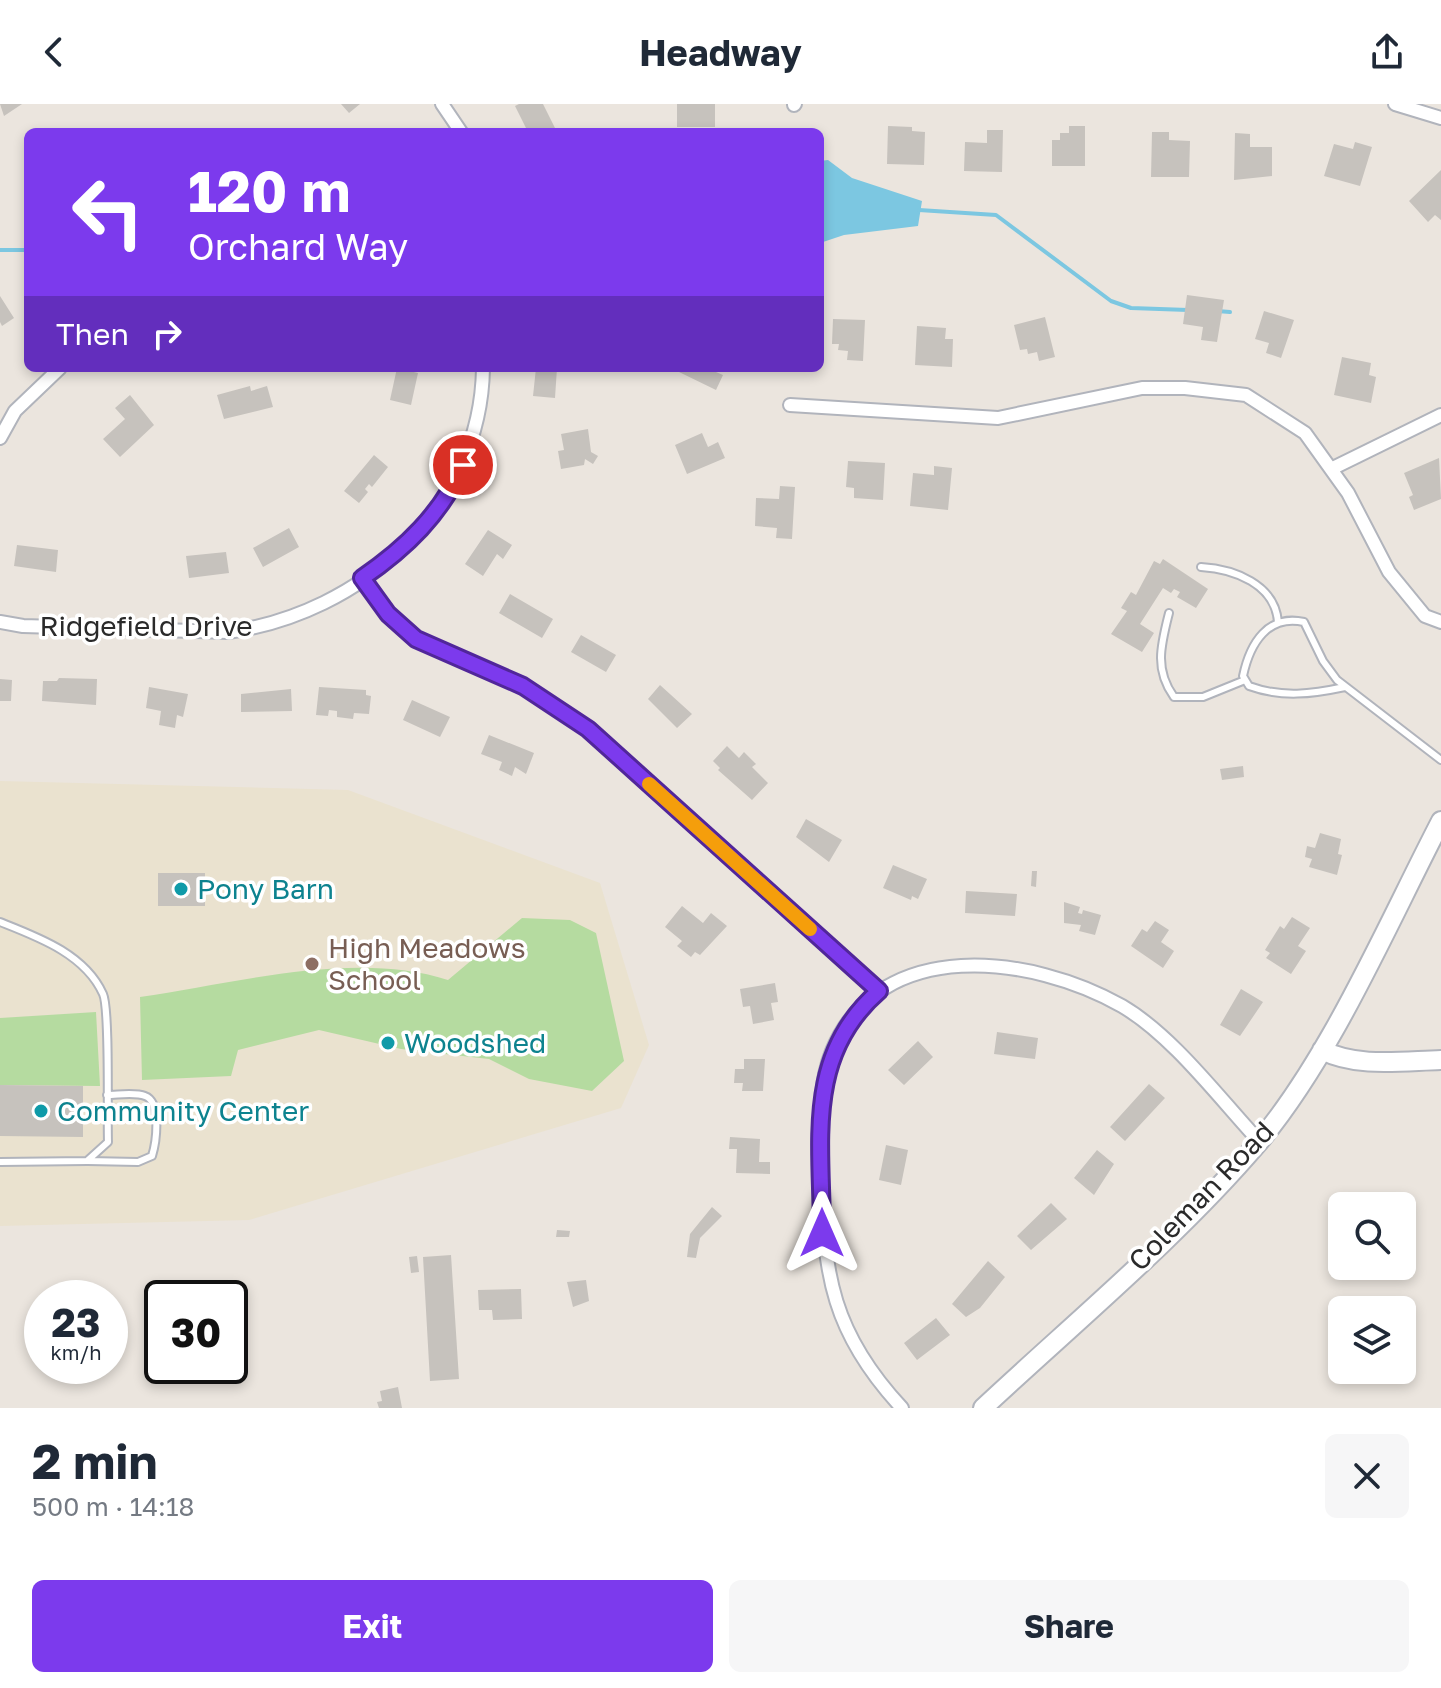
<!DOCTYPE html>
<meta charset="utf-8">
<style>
body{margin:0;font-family:"Golos Text",sans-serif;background:#f6f6f7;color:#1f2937;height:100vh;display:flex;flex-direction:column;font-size:30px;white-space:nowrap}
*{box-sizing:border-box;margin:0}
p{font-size:26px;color:#747a83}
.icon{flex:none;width:44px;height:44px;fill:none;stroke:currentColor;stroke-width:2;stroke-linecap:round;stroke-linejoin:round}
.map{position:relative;height:1304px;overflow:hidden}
.drawer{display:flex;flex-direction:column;background:#fff;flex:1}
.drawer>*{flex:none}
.banner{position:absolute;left:24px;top:24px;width:800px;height:244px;border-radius:12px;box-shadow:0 4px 12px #0003;background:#7c3aed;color:#fff;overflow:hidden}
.buttons{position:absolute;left:1328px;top:1088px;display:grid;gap:16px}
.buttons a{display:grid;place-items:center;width:88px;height:88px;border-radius:12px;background:#fff;box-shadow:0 4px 12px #0003;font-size:40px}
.speed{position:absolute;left:24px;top:1176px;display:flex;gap:16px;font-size:40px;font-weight:700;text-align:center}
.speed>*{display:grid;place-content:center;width:104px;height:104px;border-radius:50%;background:#fff;box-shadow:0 4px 12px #0003;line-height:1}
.speed small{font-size:20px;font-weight:400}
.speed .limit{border:4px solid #111;border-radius:12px;background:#fff;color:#111}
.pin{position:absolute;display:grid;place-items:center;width:68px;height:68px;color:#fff;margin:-34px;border:4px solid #fff;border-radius:50%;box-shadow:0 2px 8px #0007}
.me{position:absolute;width:88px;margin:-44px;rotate:0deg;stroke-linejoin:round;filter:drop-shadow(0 0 6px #0008)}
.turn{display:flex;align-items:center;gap:28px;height:168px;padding:0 32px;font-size:36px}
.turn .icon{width:104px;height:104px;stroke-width:2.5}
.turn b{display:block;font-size:56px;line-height:68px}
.then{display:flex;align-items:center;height:76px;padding:0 32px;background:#0003;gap:16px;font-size:30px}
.round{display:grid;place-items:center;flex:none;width:84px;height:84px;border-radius:12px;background:#f6f6f7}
.head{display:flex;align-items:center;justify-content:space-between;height:136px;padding:0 32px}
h1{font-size:48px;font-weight:700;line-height:60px}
.action{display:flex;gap:16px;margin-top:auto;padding:16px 32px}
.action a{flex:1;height:92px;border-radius:12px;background:#7c3aed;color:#fff;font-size:32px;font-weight:700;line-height:92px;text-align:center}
.action a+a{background:#f6f6f7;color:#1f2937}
header{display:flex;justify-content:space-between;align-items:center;height:104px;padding:0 32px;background:#fff;font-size:36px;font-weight:700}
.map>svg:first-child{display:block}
.education{fill:#eae2cf}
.green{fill:#b5dba0}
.water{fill:#7cc7e1}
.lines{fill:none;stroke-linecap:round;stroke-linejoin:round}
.stream{stroke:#7cc7e1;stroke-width:4}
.building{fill:#c6c2bd}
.lane-casing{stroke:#b1b4bc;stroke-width:10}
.street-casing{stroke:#b1b4bc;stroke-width:16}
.secondary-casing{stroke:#b1b4bc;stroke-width:22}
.lane{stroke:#fff;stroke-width:6}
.street{stroke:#fff;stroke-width:12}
.secondary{stroke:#fff;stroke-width:18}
.route-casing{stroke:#51269a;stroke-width:20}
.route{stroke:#7c3aed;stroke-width:14}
.slow{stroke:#f59e0b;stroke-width:14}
.culture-dot{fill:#0f9aa8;stroke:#fff;stroke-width:3}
.education-dot{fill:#8d6e63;stroke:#fff;stroke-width:3}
.labels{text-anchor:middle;stroke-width:7;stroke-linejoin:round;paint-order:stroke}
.street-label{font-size:28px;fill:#2a2a2a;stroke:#fff}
.culture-label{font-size:28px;fill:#0d838f;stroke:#fff;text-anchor:start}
.education-label{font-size:28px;fill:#785e54;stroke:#fff;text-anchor:start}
</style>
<header><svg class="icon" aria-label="back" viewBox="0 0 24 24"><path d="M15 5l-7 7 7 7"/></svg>Headway<svg class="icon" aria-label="share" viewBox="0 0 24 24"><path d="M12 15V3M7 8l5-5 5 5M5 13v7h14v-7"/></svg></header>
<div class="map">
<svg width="1441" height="1304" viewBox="0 0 1441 1304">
<rect width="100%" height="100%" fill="#ebe5de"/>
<path class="education" d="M0,677L348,686L600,779L649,941L621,1004L249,1116L0,1122Z"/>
<path class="green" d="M522,814L570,816L596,829L624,957L592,987L529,975L489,955L401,945L319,926L238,946L231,972L142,976L140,893C236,879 355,846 448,876Z
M96,908L100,982L0,981V914Z"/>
<path class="water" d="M828,56L852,74L922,97L918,122L844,131L820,139V57Z"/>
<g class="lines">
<path class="stream" d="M919,106L996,111L1111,197L1131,204L1188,206
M0,146H28
M1217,207L1230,208"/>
</g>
<path class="building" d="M0,0H22L4,12Z
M341,0H360L349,9Z
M519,0H543L557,28H528L515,2Z
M677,0H715V23H677Z
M888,22L912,23V27L925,28L924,61L887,60Z
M1069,22H1085V62H1052V36H1060V29H1069Z
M987,26H1003L1002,68L964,67L965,38L987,39Z
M1152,28H1169V36L1190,37L1189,73H1151Z
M1235,29L1250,30V43H1272V72L1234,76Z
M1355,38L1372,43L1360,82L1324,72L1334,40L1353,45Z
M1441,66V116L1435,111L1428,118L1409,97Z
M1187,191L1224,196L1217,238L1201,236L1203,223L1183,220Z
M0,192L14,214L2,222L0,218Z
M1264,207L1294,216L1281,254L1266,249L1269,239L1255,235Z
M1045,213L1055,253L1039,257L1037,248L1028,250L1027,245L1020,246L1014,221Z
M833,215L865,216L863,257L847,256L848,247L838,246L839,240H832Z
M917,222L946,224L945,235H953L952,263L915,261Z
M1342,253L1371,259L1369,271L1376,273L1371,299L1334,291Z
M397,264L418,269L411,301L390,296Z
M536,264H557L555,294L533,292Z
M681,264H718L716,268L723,271L716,286L679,268Z
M250,282L251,287L267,282L273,303L224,315L217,291Z
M130,291L154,321L120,353L103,335L125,315L115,304Z
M588,325L591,348L598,352L593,360L585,355L584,361L561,365L558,347L564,346L561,330Z
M702,329L708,343L718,338L725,354L687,370L675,341Z
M374,351L388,363L372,383L369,380L365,385L368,388L359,399L344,387Z
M1439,354L1441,395L1414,406L1409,393L1413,391L1404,369Z
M848,357L885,359L883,396L854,394V384L846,383Z
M934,362L952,364L948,406L910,402L913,369L934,371Z
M780,382L795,383L792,435L776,434L777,424L755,422L756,394L779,395Z
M289,424L299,443L263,463L253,444Z
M488,426L512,441L503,455L497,450L483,472L465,460Z
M17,441L58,446L56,468L14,462Z
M226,448L229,469L189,474L186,452Z
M1163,455L1208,485L1196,504L1177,493L1180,488L1174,485L1171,489L1163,484L1140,520L1154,529L1142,548L1111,530L1127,507L1121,504L1131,488L1136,491L1154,457L1160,460Z
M510,490L553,515L542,534L499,509Z
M581,531L616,551L606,568L571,548Z
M59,574L97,575L96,601L42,597L43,577H57Z
M0,575L12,576L11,597H0Z
M660,581L692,610L677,624L648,595Z
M149,583L188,590L183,613L177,611L175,624L159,621L161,607L146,604Z
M319,583L366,586V591L371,592L369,610L354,609L353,615L337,613V607L329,606L328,612L316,611Z
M291,585L292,607L241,608V590Z
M412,596L450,613L440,633L403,616Z
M489,631L534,649L526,670L515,663L512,672L499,666L502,658L481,650Z
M727,642L739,654L744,648L756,660L752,663L768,679L752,696L718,666L720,664L713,657Z
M1243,662L1244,673L1222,676L1220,665Z
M806,715L842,736L829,758L796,733Z
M1320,729L1341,735L1338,750L1342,751L1337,771L1309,763L1312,755L1305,753L1307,742L1315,744Z
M893,761L927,775L918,795L912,792L911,796L883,784Z
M1032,767H1037L1036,783L1031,782Z
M158,769H205V802H158Z
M966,787L1017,790L1015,812L965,809Z
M1064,798L1080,803L1078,809L1082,810L1083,806L1101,811L1095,831L1079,827L1081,821L1064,819Z
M682,802L703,819L711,809L727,822L700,851L695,848L691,853L677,842L682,837L665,823Z
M1292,813L1310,824L1298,842L1306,847L1291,870L1266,854L1270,849L1265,846L1280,822L1284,825Z
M1155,817L1169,826L1161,838L1174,847L1163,864L1131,842L1142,825L1147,828Z
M775,879L778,898L771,899L774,916L753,920L750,902L743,903L740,885Z
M1241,885L1263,898L1240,932L1220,921Z
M997,928L1038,934L1035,955L994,950Z
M383,931L398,939L393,947L379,939Z
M918,937L933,953L904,981L888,966Z
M744,955H765L763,987H742L743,979H734L735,965H744Z
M1149,980L1165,994L1125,1037L1110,1023Z
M0,981L83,982V1033L0,1032Z
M730,1033L760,1035L759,1058H770V1070L736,1069L737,1045H729Z
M886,1041L908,1046L901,1081L879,1076Z
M1097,1046L1114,1060L1094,1091L1074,1074Z
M1051,1099L1067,1115L1031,1146L1017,1132Z
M712,1103L722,1112L700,1134L696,1154L687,1153L690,1130Z
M557,1126L570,1127L569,1133H556Z
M451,1151L459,1275L430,1277L423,1153Z
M417,1152L419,1168L411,1169L409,1153Z
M988,1157L1005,1173L980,1204L966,1213L952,1200Z
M586,1176L589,1197L573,1203L567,1178Z
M521,1185L522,1215L493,1216L492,1206H479L478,1186Z
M936,1214L950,1231L917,1256L904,1239Z
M398,1283L402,1304H379L377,1298L382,1297L380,1287Z"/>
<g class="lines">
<defs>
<path id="lane" d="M1201,463C1234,465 1275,480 1278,518
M1169,509C1161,541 1154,565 1174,593H1203L1245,576
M1345,583C1312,590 1282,594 1249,582L1243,572C1250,539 1268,510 1304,518L1323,557L1337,576L1441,656
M0,818C38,833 85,850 103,890C110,905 107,1014 108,1038L87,1057L0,1058
M88,1057L138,1058L152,1052C156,1039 162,998 145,992C135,988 118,991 107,991"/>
<path id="street" d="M442,0L461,28
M1395,0L1441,14
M794,1L795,0
M790,301L998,314L1142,284H1185L1246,291L1305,329L1348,389L1389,468L1425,512L1441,518
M0,334L15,307L60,264
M1331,365L1441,311
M362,474L388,510L416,535L523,582L588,625L879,887
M0,518L23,522L228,528C361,510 481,404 483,264
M902,1304C833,1230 823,1171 822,1073C822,1032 816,986 832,947C880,831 1032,851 1122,902C1173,932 1219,994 1259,1037"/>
<path id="secondary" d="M1322,946C1357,964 1402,957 1441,956
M983,1304C1073,1220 1179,1132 1258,1039C1332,951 1388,819 1441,717"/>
</defs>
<use href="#lane" class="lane-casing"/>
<use href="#street" class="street-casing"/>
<use href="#secondary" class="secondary-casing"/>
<use href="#lane" class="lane"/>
<use href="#street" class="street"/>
<use href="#secondary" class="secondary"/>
</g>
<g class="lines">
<defs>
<path id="route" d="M463,361C441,410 406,444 362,474L388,510L416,535L523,582L588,625L879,887C804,952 822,1039 822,1129"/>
</defs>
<use href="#route" class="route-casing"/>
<use href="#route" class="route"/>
<path class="slow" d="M649,680L810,825"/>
</g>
<g class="culture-dot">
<circle cx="181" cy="785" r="8"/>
<circle cx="388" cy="939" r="8"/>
<circle cx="41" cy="1007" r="8"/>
</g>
<circle class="education-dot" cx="312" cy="860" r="8"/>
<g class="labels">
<g class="street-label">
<text x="146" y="532">Ridgefield Drive</text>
<text transform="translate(1201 1092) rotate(-46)" y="10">Coleman Road</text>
</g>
<g class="culture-label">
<text x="197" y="795">Pony Barn</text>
<text x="404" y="949">Woodshed</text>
<text x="57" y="1017">Community Center</text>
</g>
<g class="education-label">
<text x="328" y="854">High Meadows<tspan x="328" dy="32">School</tspan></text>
</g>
</g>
</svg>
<div class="buttons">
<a><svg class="icon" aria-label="search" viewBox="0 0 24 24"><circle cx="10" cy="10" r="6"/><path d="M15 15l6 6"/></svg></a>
<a><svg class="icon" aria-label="layers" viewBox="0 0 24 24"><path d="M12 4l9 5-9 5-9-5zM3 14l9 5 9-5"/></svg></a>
</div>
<div class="speed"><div>23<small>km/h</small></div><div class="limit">30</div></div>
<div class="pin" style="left:463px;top:361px;background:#d93025"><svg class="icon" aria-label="arrive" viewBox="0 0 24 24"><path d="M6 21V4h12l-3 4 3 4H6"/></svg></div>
<svg class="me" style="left:822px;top:1129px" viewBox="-20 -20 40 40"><path d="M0-17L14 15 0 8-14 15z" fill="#7c3aed" stroke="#fff" stroke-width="4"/></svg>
<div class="banner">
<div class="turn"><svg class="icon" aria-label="left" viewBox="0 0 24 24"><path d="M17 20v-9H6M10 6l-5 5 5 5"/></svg><div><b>120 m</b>Orchard Way</div></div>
<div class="then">Then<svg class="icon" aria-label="right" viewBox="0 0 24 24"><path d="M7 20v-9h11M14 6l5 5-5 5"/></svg></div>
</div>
</div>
<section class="drawer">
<div class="head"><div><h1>2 min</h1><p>500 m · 14:18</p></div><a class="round"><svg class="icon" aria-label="close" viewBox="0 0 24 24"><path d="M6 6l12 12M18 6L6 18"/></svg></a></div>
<div class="action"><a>Exit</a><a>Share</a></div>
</section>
